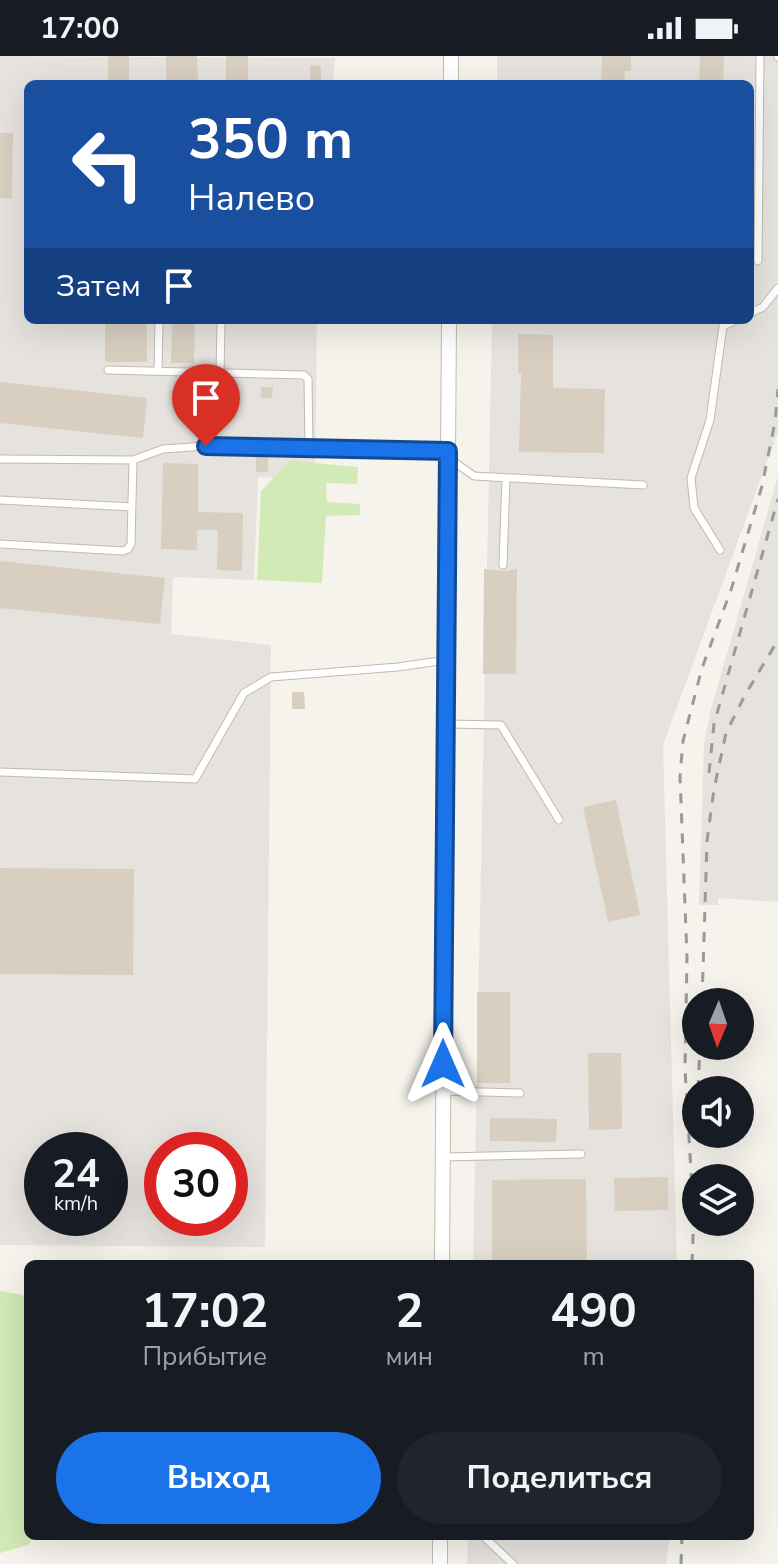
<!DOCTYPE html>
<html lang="ru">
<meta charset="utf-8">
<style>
body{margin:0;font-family:"Nunito Sans",sans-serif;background:#20242c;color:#f1f3f6;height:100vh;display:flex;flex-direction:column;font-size:30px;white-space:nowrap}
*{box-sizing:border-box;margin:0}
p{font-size:26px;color:#9ea1a6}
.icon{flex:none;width:44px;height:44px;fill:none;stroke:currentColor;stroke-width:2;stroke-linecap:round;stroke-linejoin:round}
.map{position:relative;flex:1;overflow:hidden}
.side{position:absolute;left:24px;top:1204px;width:730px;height:280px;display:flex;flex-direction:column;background:#171b24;border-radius:12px;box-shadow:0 8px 32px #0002}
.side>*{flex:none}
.top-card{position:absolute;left:24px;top:24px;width:730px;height:244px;border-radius:12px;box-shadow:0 8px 32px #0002;background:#1a4fa0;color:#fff;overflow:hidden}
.needle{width:52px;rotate:182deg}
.tools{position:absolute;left:682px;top:932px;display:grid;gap:16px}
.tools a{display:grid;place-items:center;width:72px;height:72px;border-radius:50%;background:#171b24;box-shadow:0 8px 32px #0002;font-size:40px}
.speed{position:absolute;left:24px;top:1076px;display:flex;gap:16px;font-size:40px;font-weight:700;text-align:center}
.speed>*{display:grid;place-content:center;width:104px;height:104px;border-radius:50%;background:#171b24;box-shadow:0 8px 32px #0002;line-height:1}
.speed small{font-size:20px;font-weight:400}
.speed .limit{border:12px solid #d22;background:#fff;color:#111}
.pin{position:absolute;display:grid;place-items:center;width:68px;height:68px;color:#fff;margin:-82px -34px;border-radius:50% 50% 50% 0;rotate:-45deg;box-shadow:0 0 8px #0007}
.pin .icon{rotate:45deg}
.me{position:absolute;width:88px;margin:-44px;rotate:0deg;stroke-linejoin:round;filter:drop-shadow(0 0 6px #0008)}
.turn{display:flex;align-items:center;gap:28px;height:168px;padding:0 32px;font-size:36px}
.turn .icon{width:104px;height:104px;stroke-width:2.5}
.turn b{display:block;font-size:56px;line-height:68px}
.then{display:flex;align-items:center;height:76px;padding:0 32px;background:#0003;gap:16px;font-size:30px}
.eta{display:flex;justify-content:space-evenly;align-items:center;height:136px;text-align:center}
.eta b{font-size:48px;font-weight:700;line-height:56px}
.cta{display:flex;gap:16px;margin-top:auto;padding:16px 32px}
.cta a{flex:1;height:92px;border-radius:48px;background:#1a73e8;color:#fff;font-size:32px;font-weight:700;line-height:92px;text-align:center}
.cta a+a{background:#20242c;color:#f1f3f6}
.status{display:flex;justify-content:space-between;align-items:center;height:56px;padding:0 40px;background:#171b24;direction:ltr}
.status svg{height:22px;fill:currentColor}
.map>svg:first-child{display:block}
.industrial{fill:#e6e2dd;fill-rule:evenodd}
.green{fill:#d2eab5}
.building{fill:#d8cfc1}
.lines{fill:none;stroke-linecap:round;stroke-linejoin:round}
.service-casing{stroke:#c2bbae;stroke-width:9}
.minor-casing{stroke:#c2bbae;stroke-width:16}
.service{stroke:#fff;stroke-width:7}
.minor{stroke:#fff;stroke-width:14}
.rail{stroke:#9a9a9a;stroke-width:3;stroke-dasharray:10 10;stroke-linecap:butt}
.route-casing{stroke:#114b97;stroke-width:20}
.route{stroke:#1a73e8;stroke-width:14}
</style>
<div class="status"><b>17:00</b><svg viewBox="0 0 49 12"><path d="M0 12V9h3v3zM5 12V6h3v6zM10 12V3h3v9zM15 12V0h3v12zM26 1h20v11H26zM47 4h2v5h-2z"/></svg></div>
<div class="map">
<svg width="778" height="1508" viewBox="0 0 778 1508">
<rect width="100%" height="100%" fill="#f6f3ec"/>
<path class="industrial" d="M0,0L335,2L333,28H28V264H317L315,423L258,421L254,524L173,521L171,578L271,589L265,1191L0,1189ZM42,1094H110V1162H42ZM162,1094H230V1162H162Z
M497,0H778V376L663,689L677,1208H473L492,264H750V28H497Z
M778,420V846L718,842V849H699L704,688L711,653Z
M468,1480H670L666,1508H467Z"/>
<path class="green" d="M290,405L358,411L357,428L326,427L327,446L360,448V459L326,460L322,527L257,524L261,435Z
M0,1235L23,1239L28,1248V1480H34L28,1489L0,1497Z"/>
<path class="building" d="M108,0H129V26H108Z
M166,0H197L198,27H166Z
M226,0H248V26H226Z
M602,0H631V15H625L624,28H601Z
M700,0H724L723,28H699Z
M310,9L321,10V28H310Z
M0,77H13L12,143L0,142Z
M105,264H147V306H105Z
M172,264H195L194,307H171Z
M518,278L553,279V332L605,333L604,397L519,396L521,317H518Z
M0,326L147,342L143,382L0,367Z
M261,331H273L272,342H261Z
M256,399H268V416H256Z
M163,407L198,408V456L243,457L242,515L217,514L218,474H197V494L161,493Z
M0,505L165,522L160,568L0,552Z
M484,513L504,515L517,513L516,618H483Z
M292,636H304L305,653H292Z
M616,744L640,859L608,866L583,751Z
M0,812L134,813L133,919L0,918Z
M477,936H510V1027H477Z
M588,997H621L622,1073L589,1074Z
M490,1062L557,1063L556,1086L490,1085Z
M668,1121V1154L615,1155L614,1122Z
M586,1123L587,1208H492V1124Z"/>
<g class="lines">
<defs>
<path id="service" d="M778,0V1
M758,205L760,0
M750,257L763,251L778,232
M108,314L304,319L308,323L309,392
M158,315L159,264
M220,317L221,264
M0,403L133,404L163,393L206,390L448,395
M450,403L474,420L643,429
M0,444L132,451
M0,488L123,495L128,493L131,488L133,404
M720,494L694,452L691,422L710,364L723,270L736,264
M503,509L506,422
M446,668L501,669L559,764
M0,716L195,723L244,637L271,621L398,611L446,604
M443,1035L520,1037
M443,1101L581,1098
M483,1480L513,1508"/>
<path id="minor" d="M451,28V0
M442,1208L449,264
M440,1508V1480"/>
</defs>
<use href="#service" class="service-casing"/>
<use href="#minor" class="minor-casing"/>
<use href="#service" class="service"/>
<use href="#minor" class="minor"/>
<path class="rail" d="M709,717L714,668L778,443
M702,946L707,785L714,733L726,677L745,639L778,584
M698,1034L700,990
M694,1167L685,1013L687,901L680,720L683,685L702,612L731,534L762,430L775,366L778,333
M692,1208L694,1156
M681,1508L682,1480"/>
</g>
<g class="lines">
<defs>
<path id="route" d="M206,390L448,395L443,1008"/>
</defs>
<use href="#route" class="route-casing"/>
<use href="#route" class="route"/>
</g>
</svg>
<div class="tools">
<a><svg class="needle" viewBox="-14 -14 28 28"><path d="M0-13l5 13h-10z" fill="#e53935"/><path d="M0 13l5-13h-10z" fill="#9ea1a6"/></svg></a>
<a><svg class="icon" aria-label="sound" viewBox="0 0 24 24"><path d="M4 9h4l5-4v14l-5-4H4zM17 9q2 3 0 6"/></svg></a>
<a><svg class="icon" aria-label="layers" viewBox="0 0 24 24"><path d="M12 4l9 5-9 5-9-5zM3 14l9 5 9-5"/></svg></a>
</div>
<div class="speed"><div>24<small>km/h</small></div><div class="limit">30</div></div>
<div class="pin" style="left:206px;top:390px;background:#d93025"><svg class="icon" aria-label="arrive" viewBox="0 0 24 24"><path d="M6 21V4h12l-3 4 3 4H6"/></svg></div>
<svg class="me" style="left:443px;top:1008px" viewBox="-20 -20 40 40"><path d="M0-17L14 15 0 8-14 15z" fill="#1a73e8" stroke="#fff" stroke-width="4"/></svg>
<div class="top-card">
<div class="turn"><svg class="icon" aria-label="left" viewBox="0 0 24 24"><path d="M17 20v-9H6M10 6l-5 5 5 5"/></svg><div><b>350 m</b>Налево</div></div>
<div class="then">Затем<svg class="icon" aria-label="arrive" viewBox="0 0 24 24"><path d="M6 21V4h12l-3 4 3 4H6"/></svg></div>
</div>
<section class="side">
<div class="eta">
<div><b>17:02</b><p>Прибытие</p></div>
<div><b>2</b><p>мин</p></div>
<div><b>490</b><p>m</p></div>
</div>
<div class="cta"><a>Выход</a><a>Поделиться</a></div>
</section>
</div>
